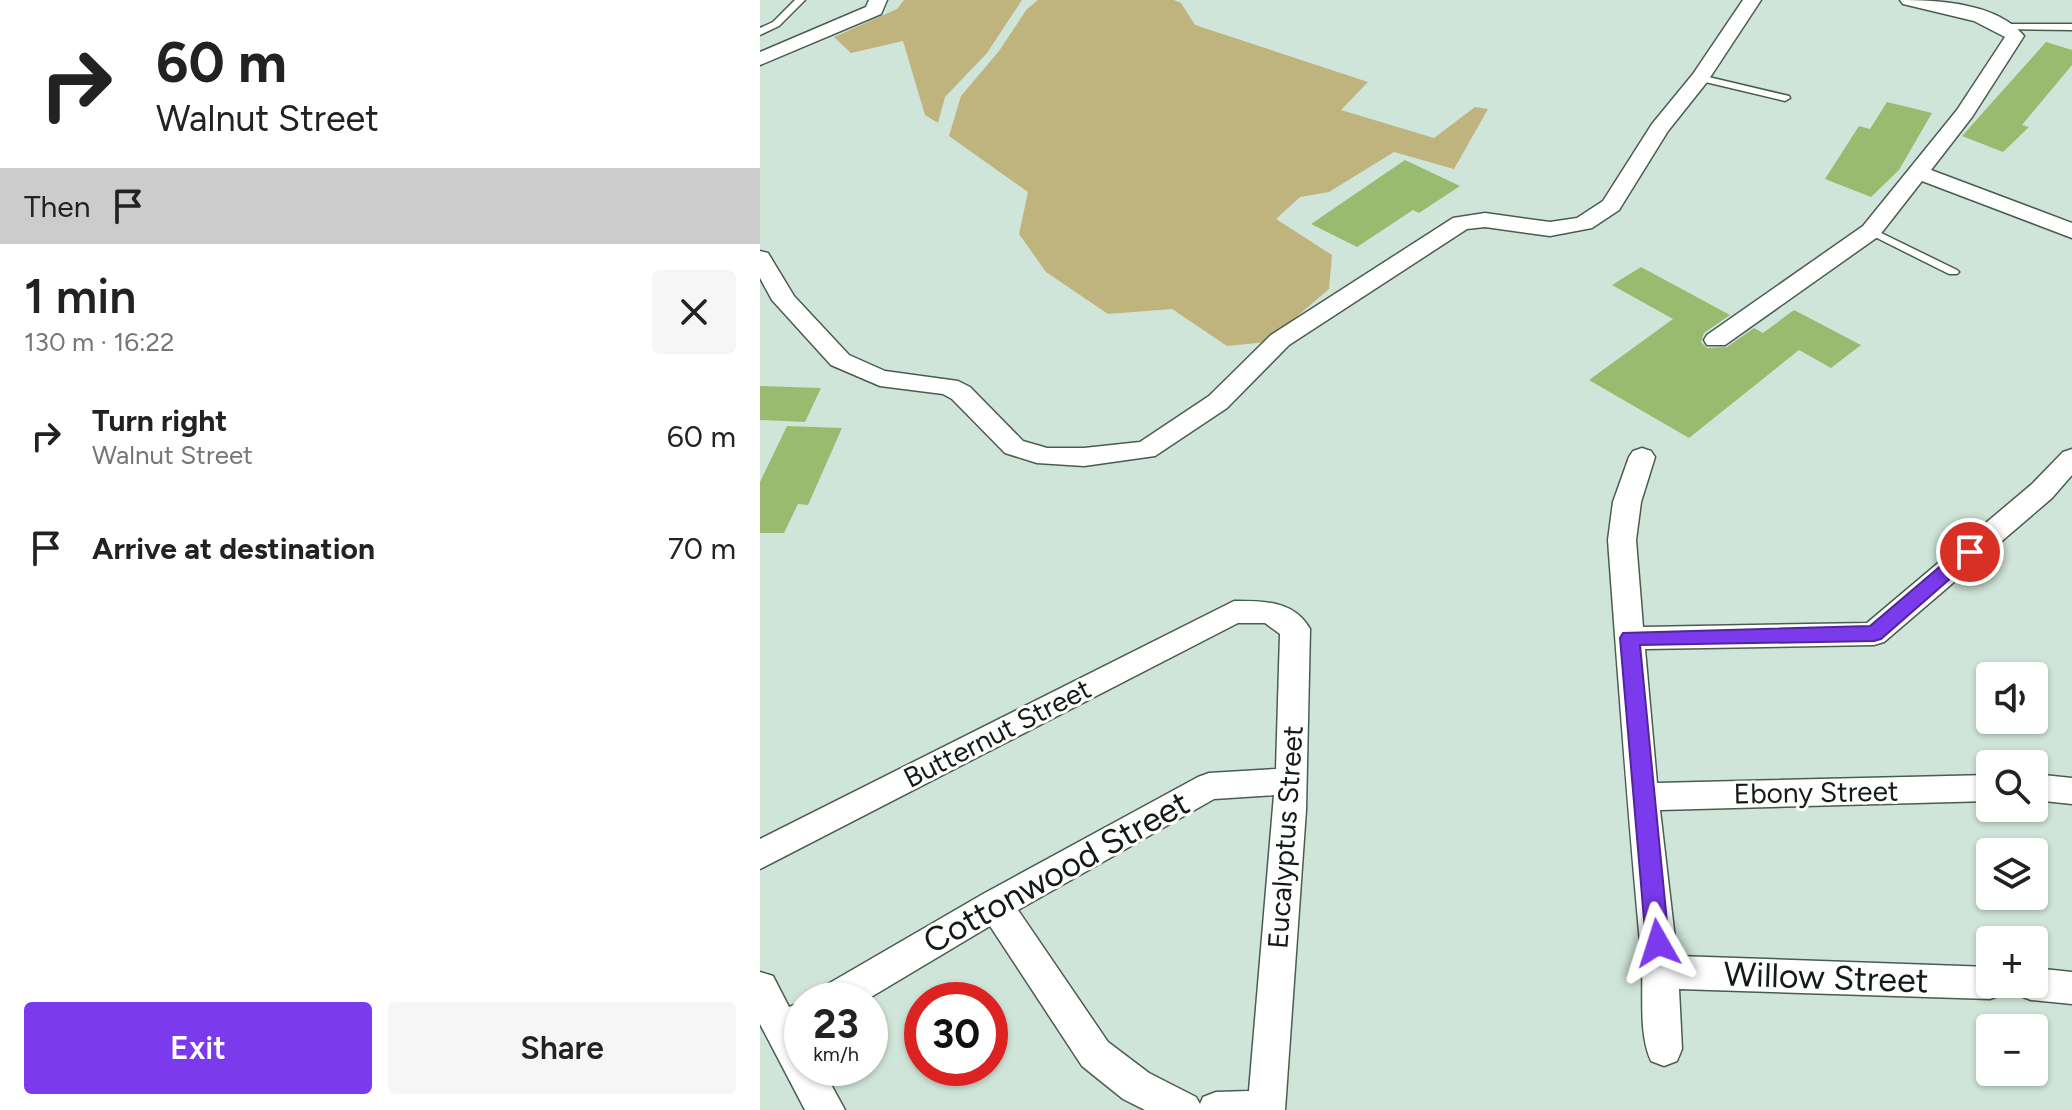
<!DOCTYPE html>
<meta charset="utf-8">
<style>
body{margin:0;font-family:Figtree,sans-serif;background:#f6f6f6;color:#222;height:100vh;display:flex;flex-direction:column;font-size:30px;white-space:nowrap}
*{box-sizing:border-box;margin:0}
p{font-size:26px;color:#767676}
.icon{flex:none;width:44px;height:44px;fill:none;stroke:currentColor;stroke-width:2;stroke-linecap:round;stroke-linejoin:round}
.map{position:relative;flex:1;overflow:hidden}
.sheet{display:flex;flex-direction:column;background:#fff;width:760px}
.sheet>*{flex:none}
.banner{background:#fff;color:#222;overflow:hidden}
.controls{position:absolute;left:1216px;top:662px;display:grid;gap:16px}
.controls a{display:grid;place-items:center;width:72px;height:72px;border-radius:8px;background:#fff;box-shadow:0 2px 6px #0004;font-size:40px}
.speed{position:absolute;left:24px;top:982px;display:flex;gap:16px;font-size:40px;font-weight:700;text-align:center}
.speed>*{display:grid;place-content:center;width:104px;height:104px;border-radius:50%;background:#fff;box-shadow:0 2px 6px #0004;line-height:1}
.speed small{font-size:20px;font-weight:400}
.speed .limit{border:12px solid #d22;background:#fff;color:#111}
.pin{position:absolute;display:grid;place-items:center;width:68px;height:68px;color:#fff;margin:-34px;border:4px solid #fff;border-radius:50%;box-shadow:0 2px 8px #0007}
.me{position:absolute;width:88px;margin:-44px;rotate:354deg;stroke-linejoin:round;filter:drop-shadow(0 0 6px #0008)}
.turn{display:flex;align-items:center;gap:28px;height:168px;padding:0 24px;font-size:36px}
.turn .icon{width:104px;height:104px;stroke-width:2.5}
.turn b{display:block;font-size:56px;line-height:68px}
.then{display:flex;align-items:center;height:76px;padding:0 24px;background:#0003;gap:16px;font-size:30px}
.round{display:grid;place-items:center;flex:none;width:84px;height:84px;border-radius:8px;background:#f6f6f6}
.overview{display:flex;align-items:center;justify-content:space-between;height:136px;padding:0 24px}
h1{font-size:48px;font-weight:600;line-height:60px}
.button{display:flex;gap:16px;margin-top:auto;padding:16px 24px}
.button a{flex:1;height:92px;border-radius:8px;background:#7c3aed;color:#fff;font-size:32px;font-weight:600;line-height:92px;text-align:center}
.button a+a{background:#f6f6f6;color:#222}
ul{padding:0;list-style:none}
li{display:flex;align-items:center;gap:24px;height:112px;padding:0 24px}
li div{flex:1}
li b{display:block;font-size:30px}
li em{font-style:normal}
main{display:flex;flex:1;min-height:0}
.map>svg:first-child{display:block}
.green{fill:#bfb37e}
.building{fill:#99bb6f}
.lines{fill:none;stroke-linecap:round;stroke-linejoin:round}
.service-casing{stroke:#4a5c52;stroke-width:3}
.minor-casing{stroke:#4a5c52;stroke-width:3}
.service{fill:#fff;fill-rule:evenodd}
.minor{fill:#fff;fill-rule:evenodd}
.route{fill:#7c3aed;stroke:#51269a;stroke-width:2}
.labels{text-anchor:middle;stroke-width:6;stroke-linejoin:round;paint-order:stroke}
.street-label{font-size:28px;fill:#141b17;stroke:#fff}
.near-street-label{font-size:34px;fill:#141b17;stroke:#fff}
</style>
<main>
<section class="sheet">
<div class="banner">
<div class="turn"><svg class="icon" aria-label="right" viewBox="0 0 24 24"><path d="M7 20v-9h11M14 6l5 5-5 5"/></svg><div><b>60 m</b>Walnut Street</div></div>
<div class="then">Then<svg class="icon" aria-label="arrive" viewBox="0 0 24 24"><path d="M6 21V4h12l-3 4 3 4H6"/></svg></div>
</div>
<div class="overview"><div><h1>1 min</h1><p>130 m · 16:22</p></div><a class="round"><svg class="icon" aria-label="close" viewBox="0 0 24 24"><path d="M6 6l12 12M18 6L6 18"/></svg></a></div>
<ul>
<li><svg class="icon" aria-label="right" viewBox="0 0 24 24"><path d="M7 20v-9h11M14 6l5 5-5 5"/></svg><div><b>Turn right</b><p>Walnut Street</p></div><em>60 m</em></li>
<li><svg class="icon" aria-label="arrive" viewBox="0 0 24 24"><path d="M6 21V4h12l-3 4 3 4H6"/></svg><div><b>Arrive at destination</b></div><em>70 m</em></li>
</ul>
<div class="button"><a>Exit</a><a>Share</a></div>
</section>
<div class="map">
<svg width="1312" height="1110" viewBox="0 0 1312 1110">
<rect width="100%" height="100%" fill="#d0e5d9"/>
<path class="green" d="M144,0H262L227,53L185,97L178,123L165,115L143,41L91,53L74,37L137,9Z
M278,0H414L421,3L435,25L608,82L581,110L674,138L715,107L728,109L694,169L634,152L569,192L540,197L516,219L572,255L569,289L507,342L467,346L412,309L348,314L286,272L259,234L268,192L189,136L201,96L239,51L267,9Z"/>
<path class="building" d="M1286,42L1312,50V65L1262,125L1269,127L1243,152L1202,136Z
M1127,102L1172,113L1139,170L1111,197L1065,179L1099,126L1110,129Z
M645,160L700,186L659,213L653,210L597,247L551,224Z
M881,267L970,315L944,333L941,342L947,348L967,347L994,328L1003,333L1034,310L1101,345L1071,368L1039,350L929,438L829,380L913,319L852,285Z
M0,386L61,388L45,422L0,420Z
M27,426L82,428L48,505L38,504L24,533H0V482Z"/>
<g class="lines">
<defs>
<path id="service" d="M35,0H45L19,26L0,35V28L13,22Z
M1247,24H1312V30L1244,29L1242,27Z
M940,75L1029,96L1030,98L1025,101L937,80V76Z
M1111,228L1197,270L1199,272L1197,274H1189L1107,233V229Z"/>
<path id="minor" d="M109,0H127L121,14L0,65V52L106,7Z
M983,0H1001L947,82L908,131L859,210L832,228L790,236L725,227L707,229L529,345L467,408L395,456L324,466L277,463L245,453L192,399L183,394L120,386L71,365L12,300L0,278V251L8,253L34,296L89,355L125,371L198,381L210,387L263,441L287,448H324L380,442L449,396L511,335L693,218L725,213L790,222L817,218L843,201L892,124L933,74Z
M1140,0C1178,0 1238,3 1264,36L1212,117L1171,170L1312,223V238L1162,181L1119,236L965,345H947L944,340L947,335L1103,226L1197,110L1245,37L1214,21L1143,4Z
M882,448L891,451L895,457L881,502L876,540L883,627L1107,623L1272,484L1303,452L1312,449V475L1292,498L1124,642L1114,645L885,649L897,783L1230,775V801L900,810L917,956L1230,967V984H1247L1243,994L1230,999L919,989L922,1049L917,1061L904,1066L891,1061C877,1030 885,987 881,953C868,815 858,678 848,540L853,502L869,457L873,451Z
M474,601C502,601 534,600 550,629L546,810L525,1110H385L363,1099L322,1066L230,926L106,1000H56L61,988L223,894L438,777L449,773L516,769L520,634L505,623H478L0,869V839ZM514,795L489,1091L456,1092L443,1097L440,1104L436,1097L389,1073L348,1042L258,910L454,799Z
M1274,774L1312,778V804L1274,800Z
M1274,968L1312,972V1004L1271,1000L1258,995L1253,984H1274Z
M0,972L13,976L29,1007L42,1002V1068H62L85,1110H45L0,1024Z"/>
</defs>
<use href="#service" class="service-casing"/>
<use href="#minor" class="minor-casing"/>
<use href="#service" class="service"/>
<use href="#minor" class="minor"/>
</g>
<path class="route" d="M1210,545L1219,552L1216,556L1121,639L1114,641L880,645L909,943L906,950L898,953L890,950L886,943L860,638L863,633L1110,626L1203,547Z"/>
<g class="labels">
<g class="street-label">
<text transform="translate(237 733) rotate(-27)" y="10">Butternut Street</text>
<text transform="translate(1056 792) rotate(-1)" y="10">Ebony Street</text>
<text transform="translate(525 837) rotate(-86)" y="10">Eucalyptus Street</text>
</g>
<g class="near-street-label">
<text transform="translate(296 872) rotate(-29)" y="12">Cottonwood Street</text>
<text transform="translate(1066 977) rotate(2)" y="12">Willow Street</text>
</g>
</g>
</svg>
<div class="controls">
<a><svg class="icon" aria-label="sound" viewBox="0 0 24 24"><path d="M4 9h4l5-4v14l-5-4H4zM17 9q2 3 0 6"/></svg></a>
<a><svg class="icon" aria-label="search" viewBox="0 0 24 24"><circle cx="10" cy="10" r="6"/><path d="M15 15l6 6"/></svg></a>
<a><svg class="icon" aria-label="layers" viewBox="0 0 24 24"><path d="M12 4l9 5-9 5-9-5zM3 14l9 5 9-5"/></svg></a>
<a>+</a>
<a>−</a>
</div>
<div class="speed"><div>23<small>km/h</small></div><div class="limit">30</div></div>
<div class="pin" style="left:1210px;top:552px;background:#d93025"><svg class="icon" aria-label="arrive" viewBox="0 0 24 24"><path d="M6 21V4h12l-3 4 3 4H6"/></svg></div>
<svg class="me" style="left:898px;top:943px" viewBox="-20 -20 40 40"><path d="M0-17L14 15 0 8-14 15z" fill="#7c3aed" stroke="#fff" stroke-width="4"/></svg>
</div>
</main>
